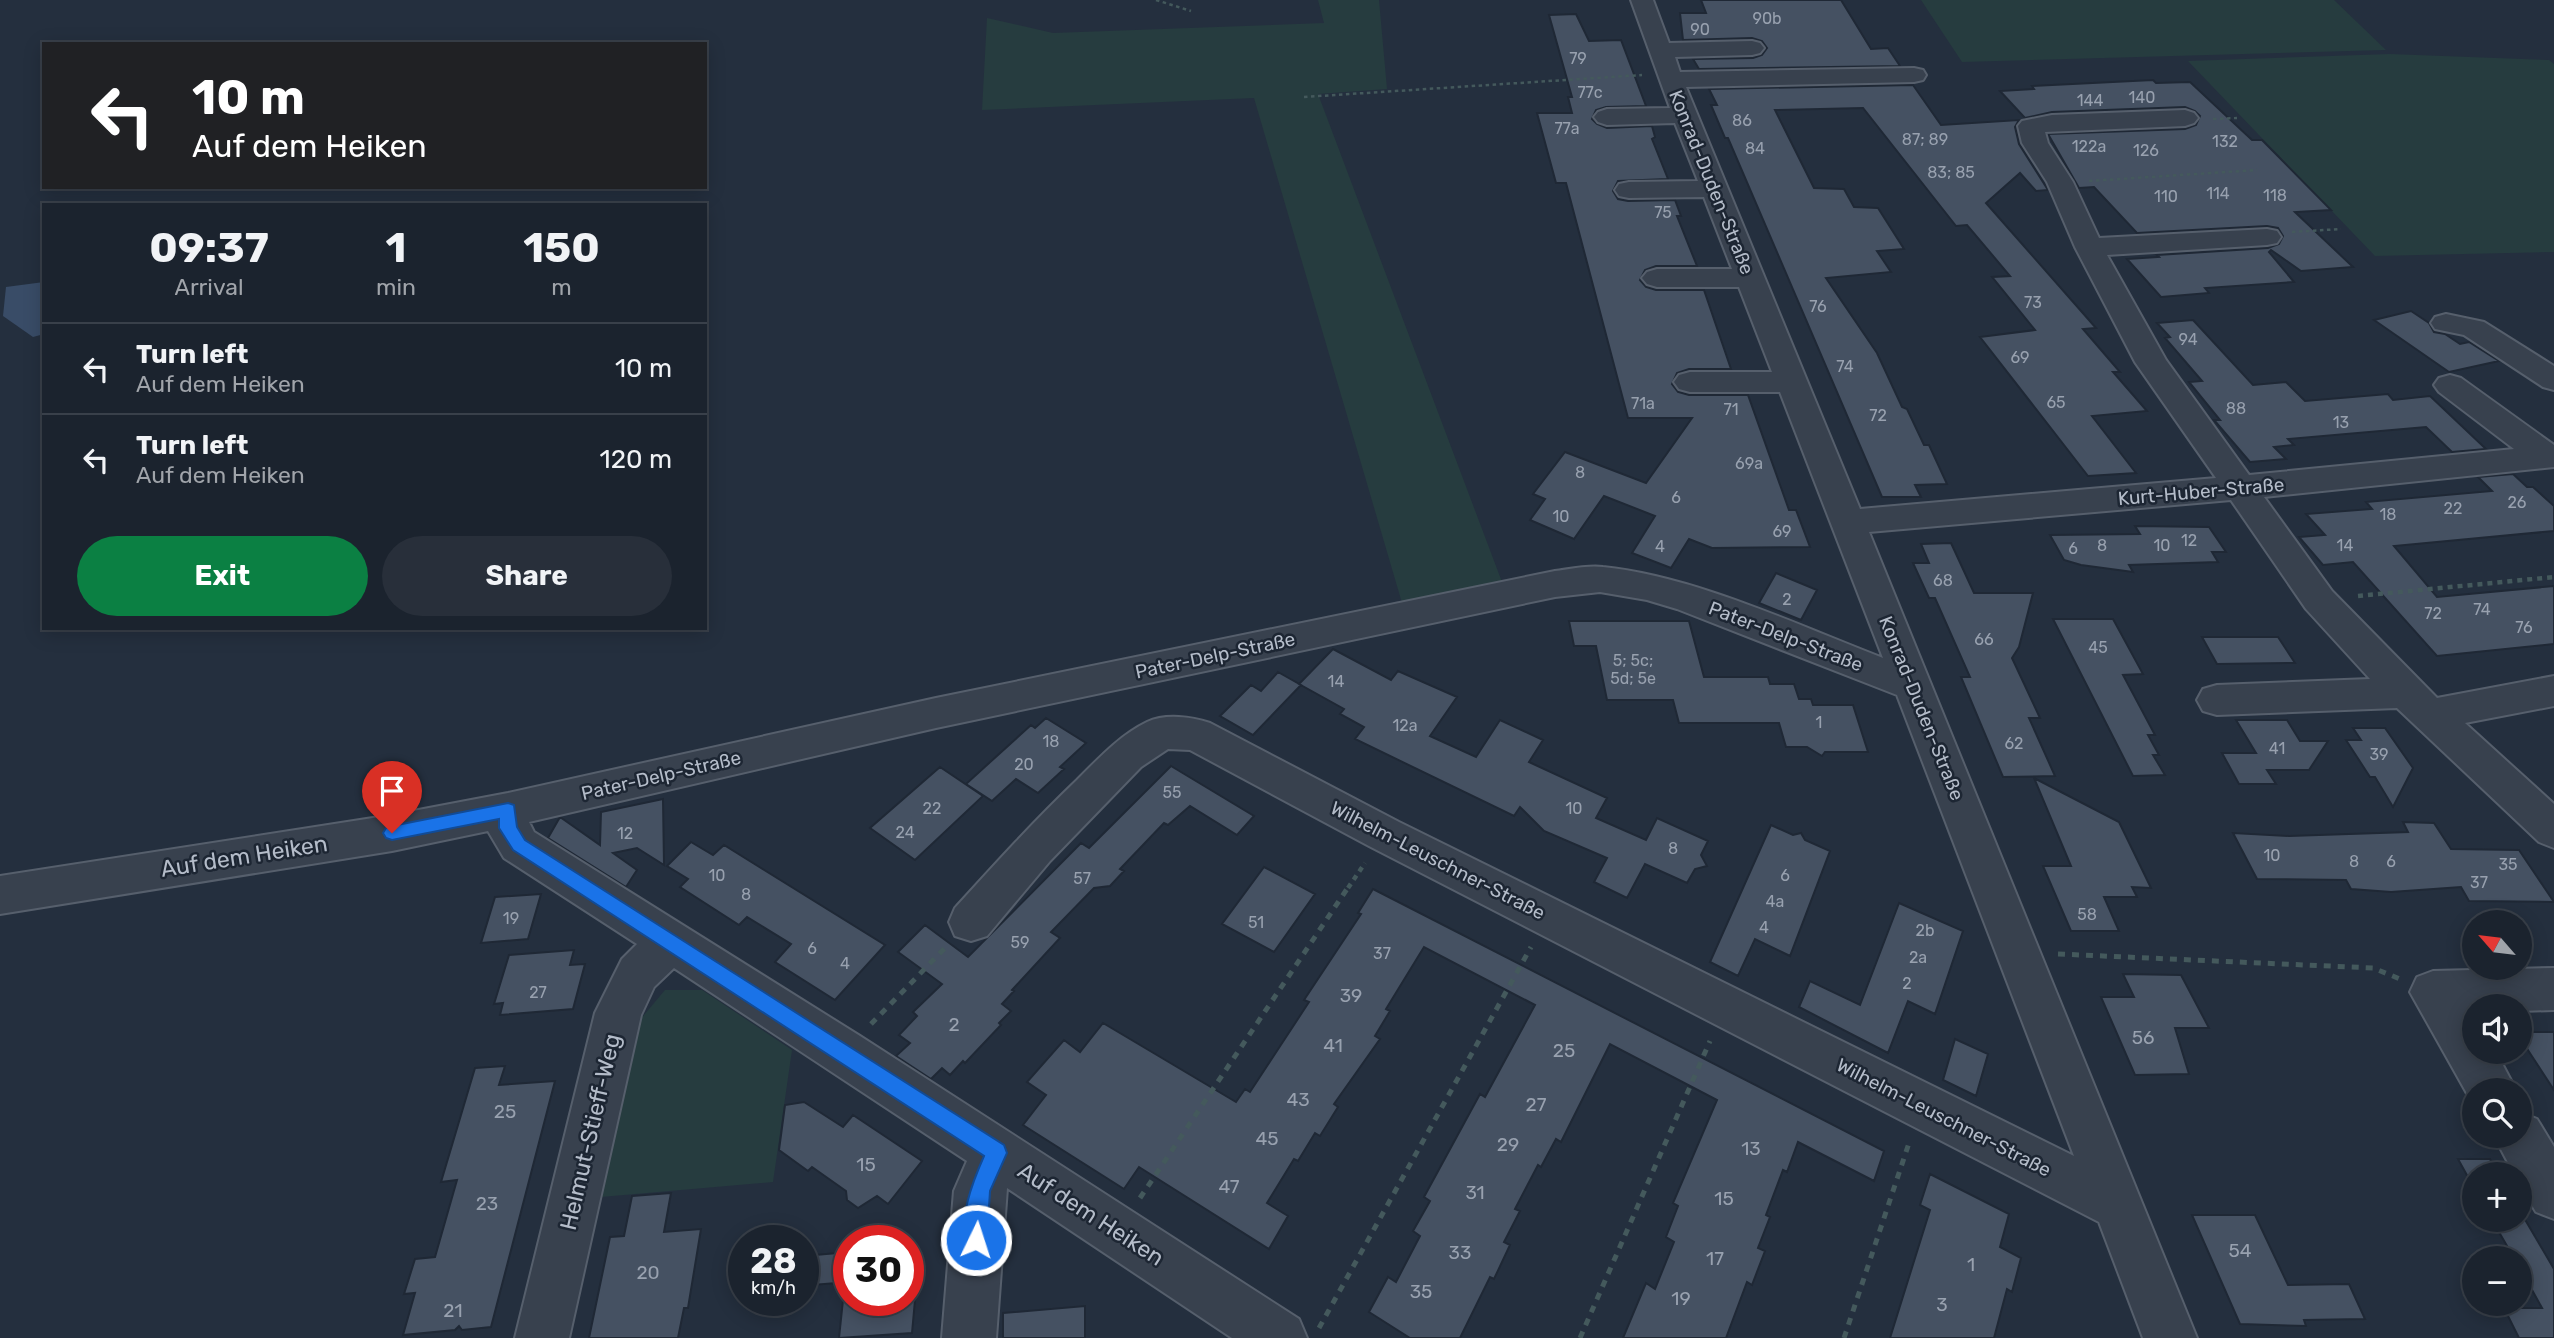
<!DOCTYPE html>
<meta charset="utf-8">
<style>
body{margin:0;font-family:Rubik,sans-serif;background:#282f3a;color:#f1f3f6;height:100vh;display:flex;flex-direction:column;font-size:26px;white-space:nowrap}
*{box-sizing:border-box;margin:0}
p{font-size:23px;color:#a0a4aa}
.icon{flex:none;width:38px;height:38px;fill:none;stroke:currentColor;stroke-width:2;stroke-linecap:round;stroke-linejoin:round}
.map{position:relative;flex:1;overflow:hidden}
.drawer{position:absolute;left:42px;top:203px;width:665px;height:427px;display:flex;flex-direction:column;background:#1b232e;border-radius:0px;box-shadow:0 4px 18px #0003,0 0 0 2px #39404a}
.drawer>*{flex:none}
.hud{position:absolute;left:42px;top:42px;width:665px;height:147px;border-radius:0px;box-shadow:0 4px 18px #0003,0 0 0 2px #39404a;background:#202124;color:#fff;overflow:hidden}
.needle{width:46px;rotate:298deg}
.controls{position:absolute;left:2462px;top:910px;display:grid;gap:14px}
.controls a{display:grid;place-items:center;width:70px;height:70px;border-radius:50%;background:#1b232e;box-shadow:0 4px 18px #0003,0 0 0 2px #39404a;font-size:35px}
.speed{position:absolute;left:728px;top:1225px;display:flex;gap:14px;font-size:35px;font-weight:700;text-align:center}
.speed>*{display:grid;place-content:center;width:91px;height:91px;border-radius:50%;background:#1b232e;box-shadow:0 4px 18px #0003,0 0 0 2px #39404a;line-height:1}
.speed small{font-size:18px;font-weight:400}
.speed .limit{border:10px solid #d22;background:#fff;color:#111}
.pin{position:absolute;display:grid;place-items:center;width:60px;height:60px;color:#fff;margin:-72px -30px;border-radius:50% 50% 50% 0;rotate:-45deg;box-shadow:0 0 7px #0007}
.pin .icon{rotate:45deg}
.me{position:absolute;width:77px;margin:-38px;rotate:4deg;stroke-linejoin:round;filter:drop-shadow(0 0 5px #0008)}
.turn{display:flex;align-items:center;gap:24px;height:147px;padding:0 35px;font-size:32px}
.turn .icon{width:91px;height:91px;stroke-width:2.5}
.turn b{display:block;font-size:49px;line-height:60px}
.eta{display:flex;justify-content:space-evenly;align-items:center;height:119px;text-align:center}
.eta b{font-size:42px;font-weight:700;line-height:49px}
.action{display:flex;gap:14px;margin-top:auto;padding:14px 35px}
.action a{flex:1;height:80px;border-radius:42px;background:#0b8043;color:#fff;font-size:28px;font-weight:700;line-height:80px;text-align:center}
.action a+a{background:#282f3a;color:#f1f3f6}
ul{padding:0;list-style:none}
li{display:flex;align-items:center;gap:21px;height:91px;padding:0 35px;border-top:2px solid #39404a}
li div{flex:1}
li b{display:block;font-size:26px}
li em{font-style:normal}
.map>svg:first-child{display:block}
.green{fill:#263c3f}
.water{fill:#394c67}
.building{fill:#455162;stroke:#1f2835;stroke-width:2}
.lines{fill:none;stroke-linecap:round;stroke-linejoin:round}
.minor-casing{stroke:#565f6c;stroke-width:4}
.path-far2{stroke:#44595c;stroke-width:2.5;stroke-dasharray:3.5 3.5;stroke-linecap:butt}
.path-far1{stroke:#44595c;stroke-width:4.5;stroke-dasharray:5 5;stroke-linecap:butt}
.path{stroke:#44595c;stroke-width:5;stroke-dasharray:7 7;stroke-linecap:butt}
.minor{fill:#38414e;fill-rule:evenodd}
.route{fill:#1a73e8;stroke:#114b97;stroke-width:2}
.labels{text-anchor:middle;stroke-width:5;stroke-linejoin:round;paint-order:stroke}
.number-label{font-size:16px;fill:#98a1af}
.street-label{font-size:19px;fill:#b4bcc9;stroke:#1d2633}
.near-number-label{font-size:19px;fill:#98a1af}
.near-street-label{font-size:23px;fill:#b4bcc9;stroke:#1d2633}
</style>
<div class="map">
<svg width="2554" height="1338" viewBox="0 0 2554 1338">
<rect width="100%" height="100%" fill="#242f3e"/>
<path class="green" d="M1318,0H1379L1387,89L1318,94L1502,582L1402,603L1254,98L982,110L987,18L1053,33L1324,23Z
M1921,0H2334L2386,50L1962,62Z
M2390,54L2549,60L2554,64V252L2375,256L2188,61Z
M665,990H702L792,1050L773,1182L601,1197L639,1021Z"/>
<path class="water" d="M44,282V334L33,337L3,316L6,287Z"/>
<path class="building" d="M1701,0H1841L1871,49L1888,48L1900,66L1699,69L1693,59L1753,58L1762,55L1767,48L1762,41L1752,38L1683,40L1680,13H1706Z
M1576,14L1589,41L1621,40L1646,106L1606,107L1596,110L1592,119L1597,124L1607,128L1652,126L1655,137L1652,139L1668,179L1618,181L1613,191L1618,199L1628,201L1675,200L1681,216H1677L1697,266H1656L1645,270L1640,280L1646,287L1656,290H1704L1731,369H1689L1677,373L1672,384L1678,392L1689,395H1748L1789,510H1796L1810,547L1712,548L1689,539L1671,568L1632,553L1655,516L1604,496L1574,539L1530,520L1545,499L1533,494L1565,452L1646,483L1692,418H1628L1566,183H1556L1537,113H1572L1568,97H1572L1549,15Z
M2153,80L2156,83L2190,82L2252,140H2262L2331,210L2295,212L2353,267L2301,271L2271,250L2269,252L2294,282L2205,288L2209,293L2161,297L2127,259L2159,257L2157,255L2268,248L2279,244L2283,236L2278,228L2267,226L2137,233L2094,187L2079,188L2048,134L2185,129L2196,125L2200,116L2195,111L2185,107L2052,112L2025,118L2000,91L2034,89L2032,86Z
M1913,85L1941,125L2019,120L2015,127L2019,144L2048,190L2036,191L2020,173L1986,203L2096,328L2083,329L2120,372H2113L2147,411L2092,416L2136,473L2088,476L1980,337L2035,330L1992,277L2010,276L1967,225L1956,226L1863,108L1775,110L1814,188L1844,189L1854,207L1878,208L1904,249L1877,251L1891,272L1826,278L1877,353L1902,407L1907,409L1924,445H1929L1947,484L1915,485L1921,497H1882L1728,138H1725L1711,105H1717L1709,89Z
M2411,311L2429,323L2434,332L2445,334L2460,344L2469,342L2499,361L2449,372L2374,320Z
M2193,320L2253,385L2286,382L2305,401L2388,394L2393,400L2430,396L2486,449L2452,452L2426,427L2288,439L2294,445L2274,447L2286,459L2250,462L2214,420H2220L2189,382L2202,381L2165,338L2170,337L2157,323Z
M2513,474L2527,487H2533L2554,506V531L2394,546L2437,597L2554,586V644L2437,656L2353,562L2323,565L2299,537L2325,535L2306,514L2372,509L2366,502L2492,491L2478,477Z
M2135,526L2209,527L2226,552H2212L2218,562L2129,565L2133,572L2081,565L2064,560L2050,535L2140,534Z
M1951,543L1974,593H2033L2019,647L2012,658L2040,718H2029L2055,776L2003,777L1961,677H1970L1935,598H1929L1913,563H1929L1921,544Z
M1776,573L1817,590L1801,620L1759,603Z
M2053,619H2113L2143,674L2123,675L2155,735H2148L2159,755H2153L2165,775L2133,776Z
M1569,621H1689L1704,677H1768L1770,684H1794L1799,699H1811L1813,705H1853L1868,752H1825L1822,756L1807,747H1786L1779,723H1679L1673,700H1607L1596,646H1574Z
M2202,637H2278L2295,663L2217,664Z
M1333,649L1391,680L1398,671L1457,697L1430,736L1476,757L1500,720L1543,740L1529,762L1607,798L1596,818L1646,840L1657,818L1708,841L1701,855L1707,866L1695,869L1687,883L1645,864L1627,898L1594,882L1607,858L1544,831L1520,807L1514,816L1355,739L1364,727L1340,714L1344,709L1299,684Z
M1278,672L1301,685L1253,735L1220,716L1251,685L1261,691Z
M1046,718L1086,743L1060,767L1064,769L1038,793L1016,779L992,801L966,784L1031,725L1035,728Z
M2236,720H2287L2300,741H2328L2309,770H2267L2276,784H2239L2222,753H2256Z
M2353,728H2385L2413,768L2393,807L2375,777H2370L2346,740H2361Z
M1171,766L1254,816L1237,835L1190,806L1168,825L1164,823L1120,869L1124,871L1110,886L1094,888L1051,932L1060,938L1012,990L1014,991L1002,1004L1011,1011L999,1023L1001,1025L965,1063L963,1061L950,1075L942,1068L931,1079L896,1056L910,1043L899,1035L917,1016L913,1012L942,984L898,952L925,925L968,957L1081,843L1089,848Z
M940,767L983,796L915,860L870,828Z
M2034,778L2119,822L2151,888L2132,887L2137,897H2104L2119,931H2071L2043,866H2071Z
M663,799L664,865L637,848L613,853L637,870L626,887L548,838L560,817L600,845L601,812Z
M2403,822L2434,823L2451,849L2519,850L2554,902L2469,901L2461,887L2391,892L2351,889L2346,880L2257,879L2233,833L2289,836L2408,832Z
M1771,825L1793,835L1801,833L1805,840L1830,851L1790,956L1755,939L1738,976L1710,962Z
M691,842L713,855L724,845L885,945L835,1000L775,962L791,944L747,917L739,925L680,887L688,879L667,866Z
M1264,867L1315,894L1274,952L1222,924Z
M1373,889L1884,1151L1874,1181L1798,1142L1787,1172L1783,1170L1766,1215L1770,1217L1758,1248L1765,1251L1752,1285L1747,1282L1726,1338H1623L1646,1283L1655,1289L1674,1242L1666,1237L1678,1206L1673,1203L1717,1100L1610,1044L1561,1142L1556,1139L1541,1167L1538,1165L1527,1186L1515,1209L1520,1211L1504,1242L1510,1245L1494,1279L1490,1277L1460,1338H1410L1369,1312L1388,1277L1396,1282L1420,1236L1413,1231L1430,1201L1424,1197L1480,1094L1485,1097L1535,1005L1424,947L1386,1009L1390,1011L1375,1036L1380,1039L1334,1104L1338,1107L1320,1136L1315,1133L1298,1161L1294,1159L1267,1203L1288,1216L1269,1249L1139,1167L1124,1189L1023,1125L1046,1095L1027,1082L1064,1040L1080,1052L1103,1023L1236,1102L1245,1089L1250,1092L1309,1002L1304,1000L1361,914L1358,913Z
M541,894L528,939L481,943L495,897Z
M1899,903L1963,931L1935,1014L1908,1001L1888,1053L1799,1007L1810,981L1860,1005Z
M574,950L570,965L585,964L573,1009L500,1015L503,1003L494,1004L509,955Z
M2123,974L2181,975L2209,1028H2175L2189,1074L2135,1075L2101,997H2134Z
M2520,1032H2554V1090L2520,1038Z
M1955,1039L1988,1054L1976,1096L1943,1080Z
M505,1066L499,1085L555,1081L491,1327L462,1330L459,1326L455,1330L403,1335L415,1293L404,1294L415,1259L435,1257L457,1180L441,1182L475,1068Z
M804,1102L843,1127L853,1115L922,1161L888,1204L877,1196L858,1208L847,1200L846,1191L812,1167L808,1171L779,1150L785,1105Z
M2458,1159H2490L2498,1174H2474V1188Z
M1930,1174L2009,1214L2000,1247L2021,1258L2012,1292L2007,1289L1994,1338H1890L1930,1210L1920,1205Z
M671,1193L664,1232L701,1229L688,1308H684L678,1338H589L610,1237L624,1236L632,1196Z
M2520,1211L2554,1269V1338H2519L2504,1308H2542L2520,1268V1258H2514L2492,1220H2520Z
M2192,1215H2255L2288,1285L2349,1284L2365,1319L2304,1320L2306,1326L2240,1324Z
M849,1252V1282L812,1285L815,1255Z
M843,1300H915L912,1333L839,1338Z
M1085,1306V1338H1003V1313Z"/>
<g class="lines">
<defs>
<path id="minor" d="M1631,0H1653L1669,43L1752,41L1760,43L1764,48L1760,53L1752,55L1675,57L1680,72L1914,68L1923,70L1926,75L1923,80L1914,82L1686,87L1860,509L2216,478L2135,362L2075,247L2047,182L2022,143L2018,126L2022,121L2052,115L2185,110L2194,113L2198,118L2194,123L2185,126L2045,132L2048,143L2073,182L2099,238L2267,229L2277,231L2281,237L2277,243L2267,245L2107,255L2166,360L2249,475L2514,449L2439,392L2434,385L2439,378L2450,375L2461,378L2554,445V467L2264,497L2332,591L2437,698L2554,676V706L2465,723L2554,804V848L2539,842L2397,708L2217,715L2203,711L2197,700L2203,689L2217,685L2370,679L2306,609L2231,500L1869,532L2197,1338H2143L2099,1222L1369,846L1190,750L1168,749L1141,767L1050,861L987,936L971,941L955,936L949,922L955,908C995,864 1034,821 1077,780C1098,759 1120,735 1147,722C1166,713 1192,717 1210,723L1399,822L2074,1156L1897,695L1677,609L1647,600L1600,592L1555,597L936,728L529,822L534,832L860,1036L1299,1319L1307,1338H1232L1007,1188L996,1338H942L954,1191L967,1161L674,968L654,987L641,1015L569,1338H515L595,1013L622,959L637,944L504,858L488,831L392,851L0,914V876L392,815L508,793L936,698L1555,571C1570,569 1588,565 1603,567C1694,576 1797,625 1883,658L1780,392H1690L1679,389L1674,382L1679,375L1690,372H1772L1739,287H1657L1647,284L1642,278L1647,272L1657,269H1732L1704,197L1629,198L1619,196L1615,190L1619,184L1629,182L1698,181L1675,123L1607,125L1598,122L1594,117L1598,112L1607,109L1670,108Z
M2446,314L2484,322L2554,366V390L2543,387L2464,335L2435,329L2431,323L2435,317Z
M2554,968V1010L2520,1011V1006H2474V1012H2471L2474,1018V1052H2496L2516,1090H2474V1106L2410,992L2417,977L2433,971Z
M2520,1112L2537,1119L2554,1147V1219L2536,1212L2520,1185V1174H2514L2494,1136H2520Z"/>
</defs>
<use href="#minor" class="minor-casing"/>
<path class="path-far2" d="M1156,0L1191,11
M1304,97L1642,75
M2213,119L2237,118
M2089,181L2257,170
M2292,232L2341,229"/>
<path class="path-far1" d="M2358,596L2554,577
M1348,888L1365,863"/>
<path class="path" d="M2058,954L2373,968L2400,979
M871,1024L948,945
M1140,1198L1349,886
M1319,1328L1531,947
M1580,1338L1710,1041
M1844,1338L1909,1143"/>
<use href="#minor" class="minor"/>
</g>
<path class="route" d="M508,803L514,805L517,827L525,840L1004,1145L1007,1153L990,1191L987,1240L984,1247L976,1250L968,1247C957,1220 973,1181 984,1156L513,850L499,828V819L392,840L386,838L383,833L386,828L392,826Z"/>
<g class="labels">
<g class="number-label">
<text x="1767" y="24">90b</text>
<text x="1700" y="35">90</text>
<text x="1578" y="64">79</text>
<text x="1590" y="98">77c</text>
<text x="2142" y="103">140</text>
<text x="2090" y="106">144</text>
<text x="1742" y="126">86</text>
<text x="1567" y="134">77a</text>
<text x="1925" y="145">87; 89</text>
<text x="2225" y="147">132</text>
<text x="2089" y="152">122a</text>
<text x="1755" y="154">84</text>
<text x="2146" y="156">126</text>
<text x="1951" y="178">83; 85</text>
<text x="2218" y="199">114</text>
<text x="2275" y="201">118</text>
<text x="2166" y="202">110</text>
<text x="1663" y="218">75</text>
<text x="2033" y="308">73</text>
<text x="1818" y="312">76</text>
<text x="2188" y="345">94</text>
<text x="2020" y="363">69</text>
<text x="1845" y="372">74</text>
<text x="2056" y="408">65</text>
<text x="1643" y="409">71a</text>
<text x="2236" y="414">88</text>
<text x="1731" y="415">71</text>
<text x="1878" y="421">72</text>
<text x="2341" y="428">13</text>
<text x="1749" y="469">69a</text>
<text x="1580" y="478">8</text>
<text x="1676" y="503">6</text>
<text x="2517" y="508">26</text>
<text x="2453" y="514">22</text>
<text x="2388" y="520">18</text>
<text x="1561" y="522">10</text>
<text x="1782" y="537">69</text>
<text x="2189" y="546">12</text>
<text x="2102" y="551">8</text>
<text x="2162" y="551">10</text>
<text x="2345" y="551">14</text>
<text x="1660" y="552">4</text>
<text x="2073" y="554">6</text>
<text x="1943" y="586">68</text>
<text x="1787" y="605">2</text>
<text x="2482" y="615">74</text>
<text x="2433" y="619">72</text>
<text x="2524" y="633">76</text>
<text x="1984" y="645">66</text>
<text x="2098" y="653">45</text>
<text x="1633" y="666">5; 5c;<tspan x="1633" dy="18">5d; 5e</tspan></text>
<text x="1336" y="687">14</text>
<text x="1819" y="728">1</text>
<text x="1405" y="731">12a</text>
<text x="1051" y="747">18</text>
<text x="2014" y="749">62</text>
<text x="2277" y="754">41</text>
<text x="2379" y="760">39</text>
<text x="1024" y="770">20</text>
<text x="1172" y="798">55</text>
<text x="932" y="814">22</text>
<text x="1574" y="814">10</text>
<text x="905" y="838">24</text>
<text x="625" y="839">12</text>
<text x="1673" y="854">8</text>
<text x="2272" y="861">10</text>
<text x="2354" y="867">8</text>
<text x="2391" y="867">6</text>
<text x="2508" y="870">35</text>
<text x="717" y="881">10</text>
<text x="1785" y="881">6</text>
<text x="1082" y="884">57</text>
<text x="2479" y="888">37</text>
<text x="746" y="900">8</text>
<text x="1775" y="907">4a</text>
<text x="2087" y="920">58</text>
<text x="511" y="924">19</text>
<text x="1256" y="928">51</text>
<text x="1764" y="933">4</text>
<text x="1925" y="936">2b</text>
<text x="1020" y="948">59</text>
<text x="812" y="954">6</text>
<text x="1382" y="959">37</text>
<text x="1918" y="963">2a</text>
<text x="845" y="969">4</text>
<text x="1907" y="989">2</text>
<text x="538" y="998">27</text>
</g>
<g class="street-label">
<text transform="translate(1712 182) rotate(68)" y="7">Konrad-Duden-Straße</text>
<text transform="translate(2201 491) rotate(-5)" y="7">Kurt-Huber-Straße</text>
<text transform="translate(1786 636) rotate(21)" y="7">Pater-Delp-Straße</text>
<text transform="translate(1215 655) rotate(-12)" y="7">Pater-Delp-Straße</text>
<text transform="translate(1922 708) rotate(68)" y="7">Konrad-Duden-Straße</text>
<text transform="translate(661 775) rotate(-13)" y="7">Pater-Delp-Straße</text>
<text transform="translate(1438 860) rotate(27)" y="7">Wilhelm-Leuschner-Straße</text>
<text transform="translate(1944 1117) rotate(27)" y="7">Wilhelm-Leuschner-Straße</text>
</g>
<g class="near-number-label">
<text x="1351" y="1002">39</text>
<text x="954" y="1031">2</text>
<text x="2143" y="1044">56</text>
<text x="1333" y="1052">41</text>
<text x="1564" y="1057">25</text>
<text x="1298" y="1106">43</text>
<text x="1536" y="1111">27</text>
<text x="505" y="1118">25</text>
<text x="1267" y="1145">45</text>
<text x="1508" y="1151">29</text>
<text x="1751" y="1155">13</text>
<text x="866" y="1171">15</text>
<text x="1229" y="1193">47</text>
<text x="1475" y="1199">31</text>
<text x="1724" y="1205">15</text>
<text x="487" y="1210">23</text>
<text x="2240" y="1257">54</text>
<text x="1460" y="1259">33</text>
<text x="1715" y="1265">17</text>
<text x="1971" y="1271">1</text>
<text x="648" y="1279">20</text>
<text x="1421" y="1298">35</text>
<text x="1681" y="1305">19</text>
<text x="1942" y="1311">3</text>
<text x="453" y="1317">21</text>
</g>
<g class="near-street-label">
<text transform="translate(244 856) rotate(-9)" y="8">Auf dem Heiken</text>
<text transform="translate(590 1132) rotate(-77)" y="8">Helmut-Stieff-Weg</text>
<text transform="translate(1091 1214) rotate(33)" y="8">Auf dem Heiken</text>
</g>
</g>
</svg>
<div class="controls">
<a><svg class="needle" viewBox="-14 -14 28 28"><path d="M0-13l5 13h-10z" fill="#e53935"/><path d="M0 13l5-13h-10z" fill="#a0a4aa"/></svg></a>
<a><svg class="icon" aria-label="sound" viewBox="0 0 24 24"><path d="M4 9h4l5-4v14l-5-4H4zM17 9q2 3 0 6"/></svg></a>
<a><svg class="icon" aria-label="search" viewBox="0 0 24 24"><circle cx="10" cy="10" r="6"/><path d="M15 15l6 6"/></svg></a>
<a>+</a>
<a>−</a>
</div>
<div class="speed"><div>28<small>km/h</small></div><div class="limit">30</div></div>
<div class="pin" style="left:392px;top:833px;background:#d93025"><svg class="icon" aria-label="arrive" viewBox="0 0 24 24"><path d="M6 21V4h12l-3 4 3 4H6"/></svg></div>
<svg class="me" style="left:976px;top:1240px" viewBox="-20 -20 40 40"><circle r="17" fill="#1a73e8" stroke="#fff" stroke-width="3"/><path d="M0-11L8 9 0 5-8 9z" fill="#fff"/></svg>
<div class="hud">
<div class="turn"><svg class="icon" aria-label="left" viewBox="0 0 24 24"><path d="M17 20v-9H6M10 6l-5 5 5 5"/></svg><div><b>10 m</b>Auf dem Heiken</div></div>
</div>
<section class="drawer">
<div class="eta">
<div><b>09:37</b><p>Arrival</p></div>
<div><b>1</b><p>min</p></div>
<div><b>150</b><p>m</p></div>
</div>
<ul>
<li><svg class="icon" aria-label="left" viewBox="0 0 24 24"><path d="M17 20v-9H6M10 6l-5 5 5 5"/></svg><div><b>Turn left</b><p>Auf dem Heiken</p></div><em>10 m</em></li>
<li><svg class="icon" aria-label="left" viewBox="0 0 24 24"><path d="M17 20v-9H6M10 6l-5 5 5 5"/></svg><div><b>Turn left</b><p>Auf dem Heiken</p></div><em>120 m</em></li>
</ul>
<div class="action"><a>Exit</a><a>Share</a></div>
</section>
</div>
